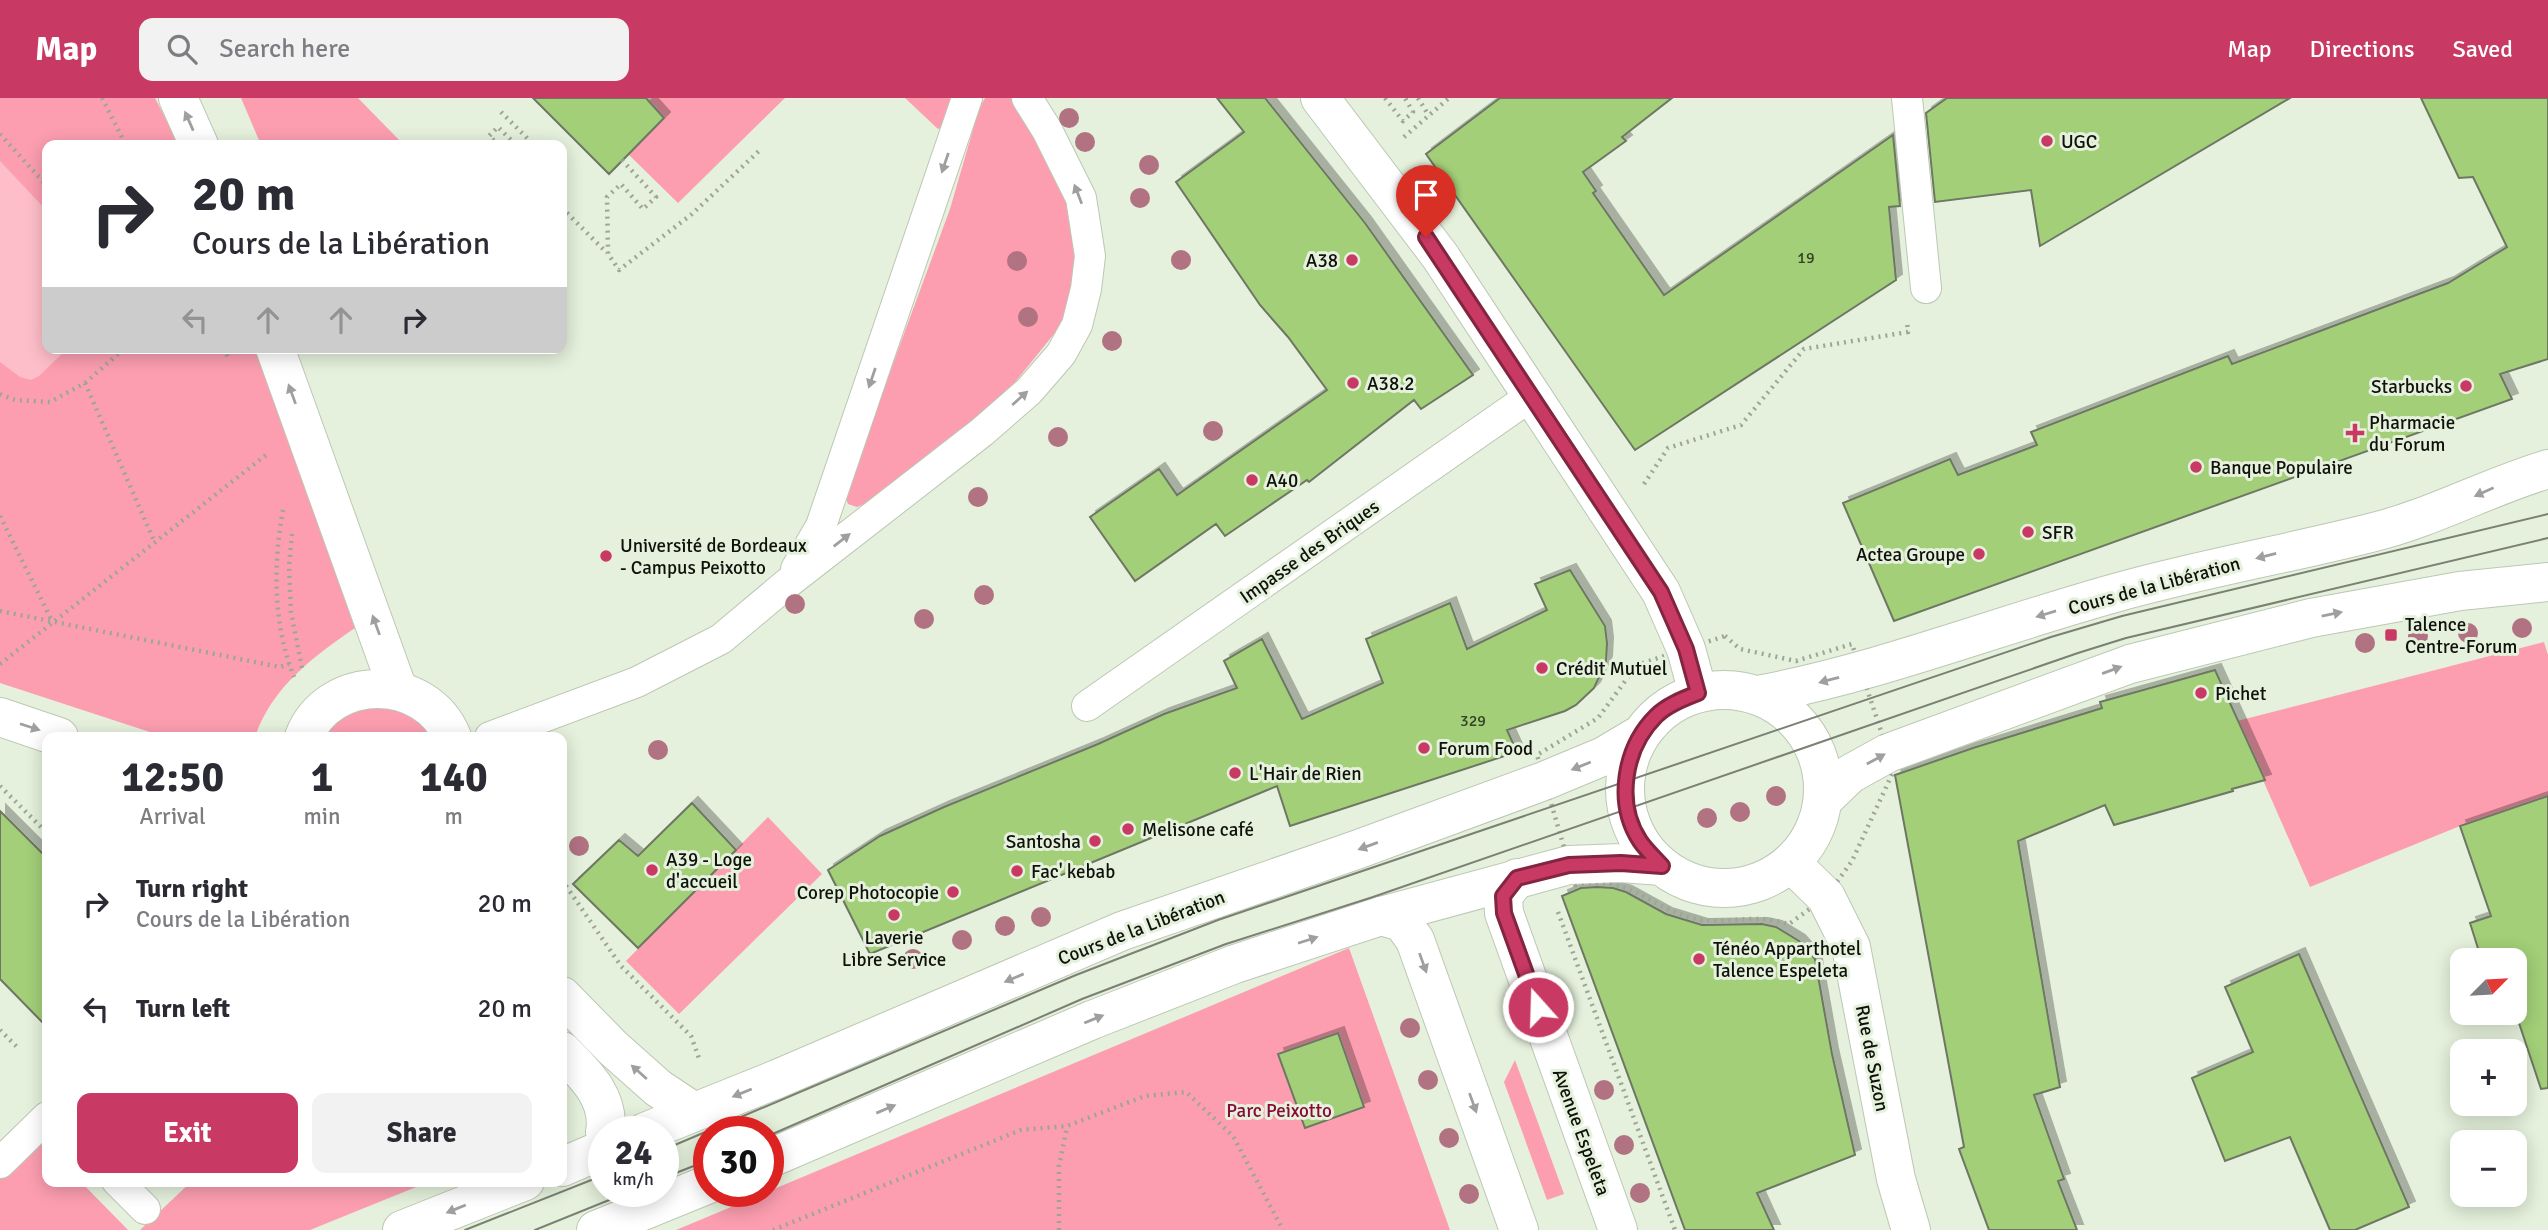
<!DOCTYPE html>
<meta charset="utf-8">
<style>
body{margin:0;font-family:Signika,sans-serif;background:#f2f2f3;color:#2b2b33;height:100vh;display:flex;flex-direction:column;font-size:26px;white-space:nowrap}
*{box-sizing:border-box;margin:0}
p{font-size:23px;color:#7c7c81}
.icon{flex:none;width:38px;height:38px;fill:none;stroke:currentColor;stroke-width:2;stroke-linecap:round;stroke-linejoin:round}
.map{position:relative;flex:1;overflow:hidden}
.sheet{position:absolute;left:42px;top:634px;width:525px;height:455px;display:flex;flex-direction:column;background:#fff;border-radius:14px;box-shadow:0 4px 18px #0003}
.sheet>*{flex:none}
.hud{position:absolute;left:42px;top:42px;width:525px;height:214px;border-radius:14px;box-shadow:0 4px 18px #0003;background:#fff;color:#2b2b33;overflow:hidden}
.needle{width:46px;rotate:66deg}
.fabs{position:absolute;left:2450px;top:850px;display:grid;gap:14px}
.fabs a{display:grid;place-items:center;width:77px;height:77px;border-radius:14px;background:#fff;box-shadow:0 4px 18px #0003;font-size:35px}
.speed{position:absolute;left:588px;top:1018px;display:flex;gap:14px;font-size:35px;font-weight:700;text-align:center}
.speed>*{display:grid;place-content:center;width:91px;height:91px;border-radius:50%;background:#fff;box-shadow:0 4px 18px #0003;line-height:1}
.speed small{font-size:18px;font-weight:400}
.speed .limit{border:10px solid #d22;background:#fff;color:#111}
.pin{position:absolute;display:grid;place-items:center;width:60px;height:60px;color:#fff;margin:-72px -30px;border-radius:50% 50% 50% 0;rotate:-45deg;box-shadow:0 0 7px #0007}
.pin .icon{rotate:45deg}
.me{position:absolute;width:77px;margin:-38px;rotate:340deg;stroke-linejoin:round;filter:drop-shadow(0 0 5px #0008)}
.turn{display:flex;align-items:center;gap:24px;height:147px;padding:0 35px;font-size:32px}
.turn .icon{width:91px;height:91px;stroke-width:2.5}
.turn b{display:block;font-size:49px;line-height:60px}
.lanes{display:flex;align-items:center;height:66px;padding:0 35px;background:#0003;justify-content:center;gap:35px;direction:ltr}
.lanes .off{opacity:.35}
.eta{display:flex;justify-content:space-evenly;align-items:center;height:119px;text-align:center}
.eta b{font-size:42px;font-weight:800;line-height:49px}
.cta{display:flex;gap:14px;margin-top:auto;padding:14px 35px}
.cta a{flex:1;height:80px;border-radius:14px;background:#c83963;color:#fff;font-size:28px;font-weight:800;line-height:80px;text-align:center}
.cta a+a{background:#f2f2f3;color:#2b2b33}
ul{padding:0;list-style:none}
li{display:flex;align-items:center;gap:21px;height:105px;padding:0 35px}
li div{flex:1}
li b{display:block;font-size:26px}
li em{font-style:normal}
header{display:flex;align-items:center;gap:42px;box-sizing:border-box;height:98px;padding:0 35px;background:#c83963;color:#fff}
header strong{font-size:33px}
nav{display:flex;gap:38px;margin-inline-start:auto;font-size:24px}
.search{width:490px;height:63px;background:#f2f2f3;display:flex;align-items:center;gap:18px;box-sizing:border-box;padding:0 24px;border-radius:14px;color:#7c7c81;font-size:26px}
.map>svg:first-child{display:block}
.green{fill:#fc9eb0}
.water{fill:#febec9}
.building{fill:#a2cf78;stroke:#6d7764;stroke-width:2;filter:url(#shadow)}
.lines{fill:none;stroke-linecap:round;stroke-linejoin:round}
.lane-casing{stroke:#bcc8b3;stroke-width:32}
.street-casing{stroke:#bcc8b3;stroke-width:40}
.secondary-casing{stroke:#bcc8b3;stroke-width:40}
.path{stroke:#9da696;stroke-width:4.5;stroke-dasharray:2 5;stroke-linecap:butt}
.lane{stroke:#fff;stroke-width:30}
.street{stroke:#fff;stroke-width:38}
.secondary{stroke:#fff;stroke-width:38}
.tram{stroke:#7a8173;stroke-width:2}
.tree{fill:#b17282}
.oneway{fill:#9fa09d}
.route-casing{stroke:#822540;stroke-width:18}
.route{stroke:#c83963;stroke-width:12}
.poi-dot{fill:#c83963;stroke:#e5f1dc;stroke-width:2.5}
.labels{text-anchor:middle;stroke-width:6;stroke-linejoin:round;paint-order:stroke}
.number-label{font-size:16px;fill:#344126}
.poi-label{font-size:19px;fill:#0f120b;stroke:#e5f1dc;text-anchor:start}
.street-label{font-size:19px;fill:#0f120b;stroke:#e5f1dc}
.park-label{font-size:19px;fill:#870a39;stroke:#e5f1dc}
</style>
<header>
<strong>Map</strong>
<div class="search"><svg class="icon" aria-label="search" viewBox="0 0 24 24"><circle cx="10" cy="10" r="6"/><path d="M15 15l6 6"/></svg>Search here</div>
<nav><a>Map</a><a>Directions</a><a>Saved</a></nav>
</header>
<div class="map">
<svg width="2548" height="1132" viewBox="0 0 2548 1132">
<defs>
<filter id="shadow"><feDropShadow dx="6" dy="-6" stdDeviation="0" flood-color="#0004"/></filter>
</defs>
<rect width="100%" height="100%" fill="#e5f1dc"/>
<path class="green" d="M0,0H155L179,47H47V250H256L355,530C314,558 271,590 255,639H165L0,585Z
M241,0H358L404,47H261Z
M652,0H785L678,105L628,56L664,20L649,3Z
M905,0H952L943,29L938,31Z
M985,0H1015L1048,47L1077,137L1072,201L1062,226L1016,283L996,304L867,405L857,409L848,406L846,401L866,339L950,111L979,11Z
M2544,544L2548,557V698L2460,728L2310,789L2237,623Z
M376,605L417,620L433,639H320L335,620Z
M768,719L822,776L679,916L626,863Z
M1349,850L1450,1132H676Z
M1515,962L1564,1096L1547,1102L1504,984Z
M38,1042L47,1051V1083H80L128,1132H0V1081Z
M192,1083H431L310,1132H140Z"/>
<path class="water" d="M0,63L47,113V250H68L39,278L31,282L20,279L0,264Z"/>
<path class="building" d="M533,0H646L664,20L609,76Z
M1217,0H1265L1365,125L1473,277L1421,311L1414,302L1309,384L1307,382L1225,438L1216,426L1135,483L1090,419L1159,371L1177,397L1327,292L1288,239L1260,207L1176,84L1244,34Z
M1500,0H1672L1622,39L1626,43L1583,74L1596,93L1593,95L1664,197L1893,37L1900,108L1889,109L1896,182L1635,352L1426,56Z
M1947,0H2290L2040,148L2031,92L1935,104L1926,15Z
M2421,0H2548V261L2500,276L2512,301L1894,523L1843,405L1950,361L1958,377L2037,347L2031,334L2228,258L2232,266L2448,185L2507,149L2473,79L2459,80Z
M1570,472L1605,528L1607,545L1606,564L1594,590L1576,607L1565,613L1507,632L1517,654L1290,728L1277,688L870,856L828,772L880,738L944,709L1098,646L1164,616L1237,590L1224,563L1262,541L1302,621L1383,585L1366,541L1450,505L1467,551L1547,512L1535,486Z
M2215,572L2265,682L2232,691L2233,693L2114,727L2105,707L2018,743L2060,989L2034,997L2064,1081L2058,1083L2077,1132H1989L1959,1051L1964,1049L1895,677L1973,650L2102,610L2100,604Z
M2548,698V990L2541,991L2515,913V863H2482L2470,825L2491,818L2460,728Z
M692,705L736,752L638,850L573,786L619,742L638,758Z
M0,713L47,760V929L0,881Z
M1597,789L1613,790L1626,794L1666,816L1702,827L1762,826L1776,829L1799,843L1815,861L1832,956L1855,1057L1757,1095L1774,1132H1685L1562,798L1581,790Z
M2299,856L2409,1109L2355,1132H2330L2290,1039L2225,1063L2192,980L2253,954L2225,889Z
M1338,935L1364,1009L1305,1030L1278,956Z"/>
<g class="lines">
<defs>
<path id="lane" d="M1907,0L1926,190
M796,471L821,428L967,0
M1087,608L1531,298
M490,639L637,584L721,541L789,484L982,334L1029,293L1061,256L1077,227L1086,191L1090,158L1081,100L1047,32L1027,0
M0,1065L47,1019
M117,1083L145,1111"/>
<path id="street" d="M178,0L199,47
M1320,0L1440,158L1661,494L1686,551L1698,595
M275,250L398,592
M0,619L59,639
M304,639C329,575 426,575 452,639
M1791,765L1826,799L1851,849L1896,1081L1911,1132
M1517,780L1503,798L1504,815L1618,1132
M1381,818L1402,824L1415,842L1519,1132
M562,898L613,950L658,990L694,1014
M562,953C584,975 611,1000 605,1034"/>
<path id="secondary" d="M1625 691a99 99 0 1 1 198 0a99 99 0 1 1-198 0Z
M1758,597C1880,574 1996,528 2115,495C2200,471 2288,456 2374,434C2434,419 2488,389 2548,371
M1823,702L1850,676L1888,655L2130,566L2311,520L2460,493L2548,484
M645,1034L777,981L1122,833L1356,752L1544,683L1604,658L1641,636
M768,1061L1092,922L1235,866L1381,818L1569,767L1621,765L1662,768
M562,1069L604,1051
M402,1132L525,1083
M596,1132L709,1086"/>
</defs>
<use href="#lane" class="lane-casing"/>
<use href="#street" class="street-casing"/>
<use href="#secondary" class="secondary-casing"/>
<path class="path" d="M102,0L126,47
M1385,0L1403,23L1413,14L1405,0
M1418,0L1429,18
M501,14L534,47
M0,36L47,88
M1404,39L1449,0
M499,47L489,38L498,29L516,47
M622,62L656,99L643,111L621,86L607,99L608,156L619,172L692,116L760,52
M562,110L607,155
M224,250L229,262
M85,285L125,250
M0,296L15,302L50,304L85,285L155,445
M1644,386L1668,350L1741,327L1804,251L1908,234L1907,223
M283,412C273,466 273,527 294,579
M0,418L52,523
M292,436L289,468L291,514L302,570
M0,513L280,569L289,566
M1725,538L1740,551L1796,563L1852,546L1894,672L1852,763L1826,799L1789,826C1781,824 1771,822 1763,821C1739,820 1716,826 1692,820C1645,807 1630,777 1575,787L1537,657L1598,620L1637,567Z
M0,566L266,357
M0,688L47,735
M562,782L621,868L691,938L700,963
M1558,814L1675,1132
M0,932L19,951
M773,1132L1021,1032L1067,1028L1145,998L1186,994L1233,1038L1283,1132
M1059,1132V1068L1067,1029"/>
<use href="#lane" class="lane"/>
<use href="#street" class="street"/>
<use href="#secondary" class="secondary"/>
<path class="tram" d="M768,1038L1082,901L1226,846L1373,799L2078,555L2126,540L2548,440
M663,1052L1076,877L1218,822L2051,539L2122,518L2548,416
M663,1080L709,1062
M465,1132L604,1077
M535,1132L629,1094"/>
</g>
<g class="tree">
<circle cx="1069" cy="20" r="10"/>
<circle cx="1085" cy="44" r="10"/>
<circle cx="1149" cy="67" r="10"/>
<circle cx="1140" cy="100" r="10"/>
<circle cx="1181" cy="162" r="10"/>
<circle cx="1017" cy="163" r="10"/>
<circle cx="1028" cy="219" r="10"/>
<circle cx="1112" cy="243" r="10"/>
<circle cx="1213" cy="333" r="10"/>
<circle cx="1058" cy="339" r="10"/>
<circle cx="978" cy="399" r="10"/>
<circle cx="984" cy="497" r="10"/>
<circle cx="795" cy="506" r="10"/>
<circle cx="924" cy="521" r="10"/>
<circle cx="2522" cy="530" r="10"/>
<circle cx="2468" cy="535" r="10"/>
<circle cx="2418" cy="538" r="10"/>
<circle cx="2365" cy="545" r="10"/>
<circle cx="658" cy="652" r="10"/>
<circle cx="1776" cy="698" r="10"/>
<circle cx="1740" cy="714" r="10"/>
<circle cx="1707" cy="720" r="10"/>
<circle cx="579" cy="748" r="10"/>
<circle cx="1041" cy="819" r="10"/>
<circle cx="1005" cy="828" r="10"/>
<circle cx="962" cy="842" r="10"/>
<circle cx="913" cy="861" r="10"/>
<circle cx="1410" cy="930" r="10"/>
<circle cx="1428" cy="982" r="10"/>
<circle cx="1604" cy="992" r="10"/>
<circle cx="1449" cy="1040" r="10"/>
<circle cx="1624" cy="1047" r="10"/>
<circle cx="1640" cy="1095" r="10"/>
<circle cx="1469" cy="1096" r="10"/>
</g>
<defs><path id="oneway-solid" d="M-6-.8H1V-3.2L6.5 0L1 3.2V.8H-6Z" transform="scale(1.75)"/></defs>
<g class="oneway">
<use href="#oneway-solid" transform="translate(189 23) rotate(-114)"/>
<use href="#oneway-solid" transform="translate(945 65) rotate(109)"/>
<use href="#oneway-solid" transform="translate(1078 96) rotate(-111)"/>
<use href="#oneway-solid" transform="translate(872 280) rotate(109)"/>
<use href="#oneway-solid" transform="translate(292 296) rotate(-110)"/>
<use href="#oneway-solid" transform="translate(1020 300) rotate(-42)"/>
<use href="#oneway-solid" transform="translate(2484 394) rotate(156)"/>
<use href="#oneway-solid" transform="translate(842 442) rotate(-38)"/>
<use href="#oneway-solid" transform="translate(2266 458) rotate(166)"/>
<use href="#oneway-solid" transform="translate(2046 516) rotate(163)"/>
<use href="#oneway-solid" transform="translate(2332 516) rotate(-11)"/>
<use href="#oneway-solid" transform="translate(376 527) rotate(-110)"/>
<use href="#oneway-solid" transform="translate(2112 572) rotate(-20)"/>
<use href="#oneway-solid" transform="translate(1829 582) rotate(165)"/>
<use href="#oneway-solid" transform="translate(30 629) rotate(18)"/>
<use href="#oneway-solid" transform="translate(1876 661) rotate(-29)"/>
<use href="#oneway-solid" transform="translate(1581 668) rotate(158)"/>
<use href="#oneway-solid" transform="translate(1368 748) rotate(160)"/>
<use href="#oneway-solid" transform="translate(1308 842) rotate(-18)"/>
<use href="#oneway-solid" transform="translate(1423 865) rotate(70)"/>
<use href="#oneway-solid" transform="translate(1014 880) rotate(157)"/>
<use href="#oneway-solid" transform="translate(1094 921) rotate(-22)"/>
<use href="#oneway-solid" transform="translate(639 974) rotate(-138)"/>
<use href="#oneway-solid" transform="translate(742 995) rotate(158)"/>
<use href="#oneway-solid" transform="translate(1473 1005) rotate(70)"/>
<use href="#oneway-solid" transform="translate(886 1011) rotate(-23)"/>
<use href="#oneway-solid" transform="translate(456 1111) rotate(158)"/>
</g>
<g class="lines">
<defs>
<path id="route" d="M1426,139L1661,494L1686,551L1698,595C1683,601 1667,607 1656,618C1624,650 1615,705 1640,743C1646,752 1655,760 1662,768L1621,765L1569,767L1517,780L1503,798L1504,815L1538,909"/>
</defs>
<use href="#route" class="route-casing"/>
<use href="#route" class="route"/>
</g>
<g class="poi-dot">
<circle cx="2047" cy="43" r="7"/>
<circle cx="1352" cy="162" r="7"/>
<circle cx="1353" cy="285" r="7"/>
<circle cx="2466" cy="288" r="7"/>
<path d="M2351.5 324.5h7v7h7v7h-7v7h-7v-7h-7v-7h7z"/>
<circle cx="2196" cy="369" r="7"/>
<circle cx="1252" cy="382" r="7"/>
<circle cx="2028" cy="434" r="7"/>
<circle cx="1979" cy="456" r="7"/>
<circle cx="606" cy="458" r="7"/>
<rect x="2384" y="530" width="14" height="14" rx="3.5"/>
<circle cx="1542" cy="570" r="7"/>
<circle cx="2201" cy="595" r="7"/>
<circle cx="1424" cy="650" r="7"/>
<circle cx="1235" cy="675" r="7"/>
<circle cx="1128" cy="731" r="7"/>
<circle cx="1095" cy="743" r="7"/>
<circle cx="652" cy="772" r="7"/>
<circle cx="1017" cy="773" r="7"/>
<circle cx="953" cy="794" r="7"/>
<circle cx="894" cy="817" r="7"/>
<circle cx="1699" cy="861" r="7"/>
</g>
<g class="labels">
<g class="number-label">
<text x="1806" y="165">19</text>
<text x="1473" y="628">329</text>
</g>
<g class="poi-label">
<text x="2061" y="50">UGC</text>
<text x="1338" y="169" text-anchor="end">A38</text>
<text x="1367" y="292">A38.2</text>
<text x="2452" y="295" text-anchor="end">Starbucks</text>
<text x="2369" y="331">Pharmacie<tspan x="2369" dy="22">du Forum</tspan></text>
<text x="2210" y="376">Banque Populaire</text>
<text x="1266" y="389">A40</text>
<text x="2042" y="441">SFR</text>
<text x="620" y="454">Université de Bordeaux<tspan x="620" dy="22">- Campus Peixotto</tspan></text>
<text x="1965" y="463" text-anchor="end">Actea Groupe</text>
<text x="2405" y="533">Talence<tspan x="2405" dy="22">Centre-Forum</tspan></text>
<text x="1556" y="577">Crédit Mutuel</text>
<text x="2215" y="602">Pichet</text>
<text x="1438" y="657">Forum Food</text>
<text x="1249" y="682">L'Hair de Rien</text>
<text x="1142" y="738">Melisone café</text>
<text x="1081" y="750" text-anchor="end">Santosha</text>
<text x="666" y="768">A39 - Loge<tspan x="666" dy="22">d'accueil</tspan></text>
<text x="1031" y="780">Fac' kebab</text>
<text x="939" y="801" text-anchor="end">Corep Photocopie</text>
<text x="894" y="846" text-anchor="middle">Laverie<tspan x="894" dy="22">Libre Service</tspan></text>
<text x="1713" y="857">Ténéo Apparthotel<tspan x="1713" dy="22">Talence Espeleta</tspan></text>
</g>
<g class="street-label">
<text transform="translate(1309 453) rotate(-35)" y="7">Impasse des Briques</text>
<text transform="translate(2154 487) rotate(-15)" y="7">Cours de la Libération</text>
<text transform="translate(1141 829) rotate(-21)" y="7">Cours de la Libération</text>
<text transform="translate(1873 960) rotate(79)" y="7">Rue de Suzon</text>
<text transform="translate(1582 1034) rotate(70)" y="7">Avenue Espeleta</text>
</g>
<g class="park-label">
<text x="1279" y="1019">Parc Peixotto</text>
</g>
</g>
</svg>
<div class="fabs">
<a><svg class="needle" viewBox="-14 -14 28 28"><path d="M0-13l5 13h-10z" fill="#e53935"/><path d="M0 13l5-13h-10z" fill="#7c7c81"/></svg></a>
<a>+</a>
<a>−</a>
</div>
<div class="speed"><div>24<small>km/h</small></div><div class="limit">30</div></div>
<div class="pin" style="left:1426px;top:139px;background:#d93025"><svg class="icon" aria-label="arrive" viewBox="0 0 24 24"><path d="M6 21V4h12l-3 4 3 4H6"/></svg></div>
<svg class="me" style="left:1538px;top:909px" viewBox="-20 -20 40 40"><circle r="17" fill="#c83963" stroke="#fff" stroke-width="3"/><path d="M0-11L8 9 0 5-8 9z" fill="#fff"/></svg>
<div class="hud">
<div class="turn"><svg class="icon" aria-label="right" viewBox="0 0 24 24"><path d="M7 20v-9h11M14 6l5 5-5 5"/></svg><div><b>20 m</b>Cours de la Libération</div></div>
<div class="lanes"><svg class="icon off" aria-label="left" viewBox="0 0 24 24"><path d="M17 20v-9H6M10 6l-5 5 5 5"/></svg><svg class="icon off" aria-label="ahead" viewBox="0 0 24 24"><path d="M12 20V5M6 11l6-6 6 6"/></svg><svg class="icon off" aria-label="ahead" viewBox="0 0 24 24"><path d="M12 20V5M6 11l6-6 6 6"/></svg><svg class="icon" aria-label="right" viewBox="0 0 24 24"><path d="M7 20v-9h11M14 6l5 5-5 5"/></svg></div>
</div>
<section class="sheet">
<div class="eta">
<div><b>12:50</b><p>Arrival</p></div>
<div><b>1</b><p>min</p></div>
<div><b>140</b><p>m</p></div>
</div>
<ul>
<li><svg class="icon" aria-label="right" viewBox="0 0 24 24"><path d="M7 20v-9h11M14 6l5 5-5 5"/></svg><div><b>Turn right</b><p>Cours de la Libération</p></div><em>20 m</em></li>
<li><svg class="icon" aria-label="left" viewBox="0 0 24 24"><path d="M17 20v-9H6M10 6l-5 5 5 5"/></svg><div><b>Turn left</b></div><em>20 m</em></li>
</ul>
<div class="cta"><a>Exit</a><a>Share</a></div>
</section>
</div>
